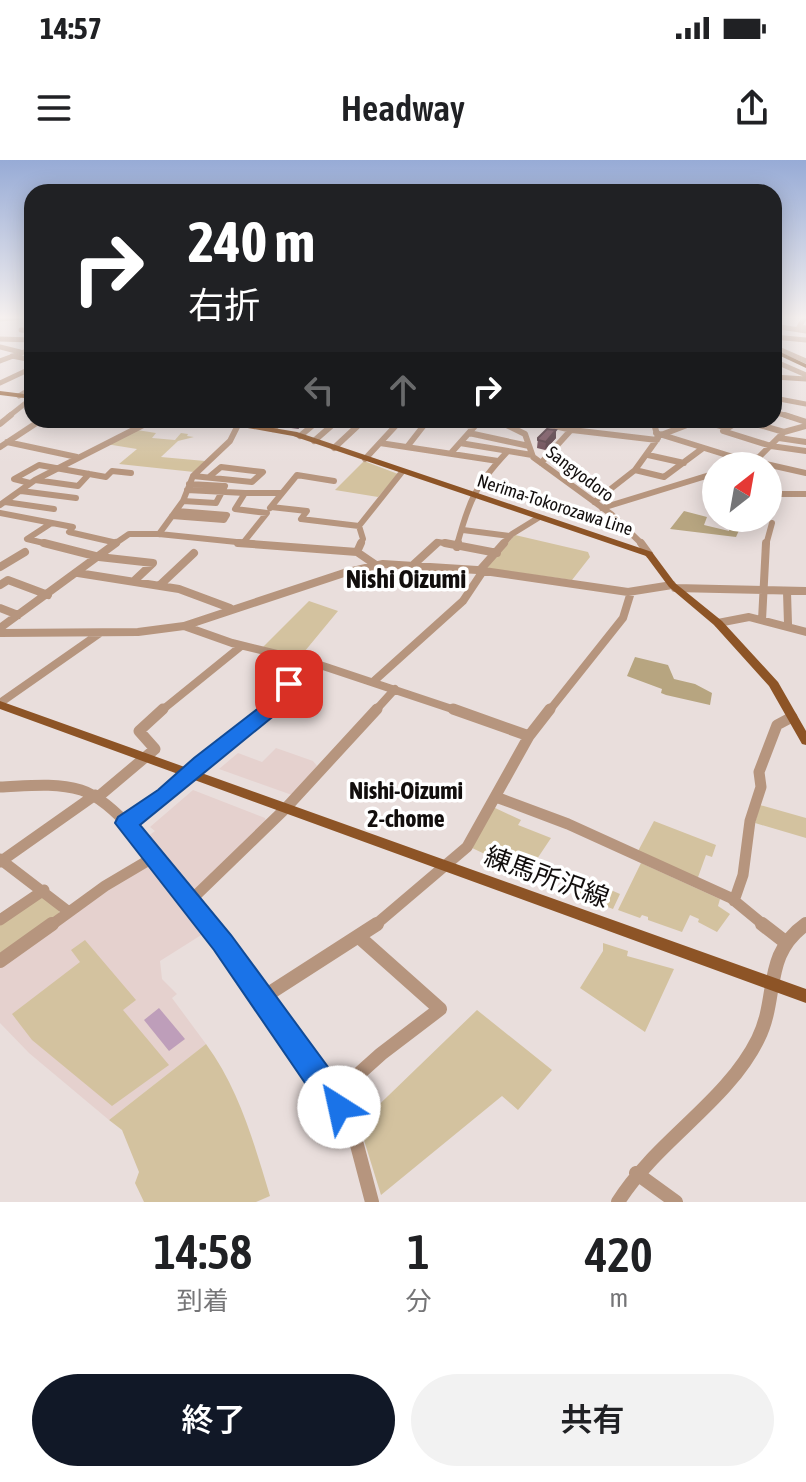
<!DOCTYPE html>
<html lang="ja">
<meta charset="utf-8">
<style>
body{margin:0;font-family:"Asap Condensed","Noto Sans JP",sans-serif;background:#f2f2f2;color:#202124;height:100vh;display:flex;flex-direction:column;font-size:30px;white-space:nowrap}
*{box-sizing:border-box;margin:0}
p{font-size:26px;color:#757577}
.icon{flex:none;width:44px;height:44px;fill:none;stroke:currentColor;stroke-width:2;stroke-linecap:round;stroke-linejoin:round}
.map{position:relative;height:1042px;overflow:hidden}
.sheet{display:flex;flex-direction:column;background:#fff;flex:1}
.sheet>*{flex:none}
.banner{position:absolute;left:24px;top:24px;width:758px;height:244px;border-radius:24px;box-shadow:0 4px 20px #0003;background:#202124;color:#fff;overflow:hidden}
.needle{width:52px;rotate:31deg}
.fabs{position:absolute;left:702px;top:292px;display:grid;gap:16px}
.fabs a{display:grid;place-items:center;width:80px;height:80px;border-radius:50%;background:#fff;box-shadow:0 4px 20px #0003;font-size:40px}
.pin{position:absolute;display:grid;place-items:center;width:68px;height:68px;color:#fff;margin:-34px;border-radius:16px;box-shadow:0 4px 12px #0006}
.me{position:absolute;width:88px;margin:-44px;rotate:325deg;stroke-linejoin:round;filter:drop-shadow(0 0 6px #0008)}
.turn{display:flex;align-items:center;gap:28px;height:168px;padding:0 32px;font-size:36px}
.turn .icon{width:104px;height:104px;stroke-width:2.5}
.turn b{display:block;font-size:56px;line-height:68px}
.lanes{display:flex;align-items:center;height:76px;padding:0 32px;background:#0003;justify-content:center;gap:40px;direction:ltr}
.lanes .off{opacity:.35}
.eta{display:flex;justify-content:space-evenly;align-items:center;height:136px;text-align:center}
.eta b{font-size:48px;font-weight:600;line-height:56px}
.primary-button{display:flex;gap:16px;margin-top:auto;padding:16px 32px}
.primary-button a{flex:1;height:92px;border-radius:48px;background:#111827;color:#fff;font-size:32px;font-weight:600;line-height:92px;text-align:center}
.primary-button a+a{background:#f2f2f2;color:#202124}
.status{display:flex;justify-content:space-between;align-items:center;height:56px;padding:0 40px;background:#fff;direction:ltr}
.status svg{height:22px;fill:currentColor}
header{display:flex;justify-content:space-between;align-items:center;height:104px;padding:0 32px;background:#fff;font-size:36px;font-weight:600}
.map>svg:first-child{display:block}
.built{fill:#e5d1ce}
.green{fill:#d3c29f}
.forest{fill:#b7a580}
.water{fill:#be9eba}
.lines{fill:none;stroke-linecap:round;stroke-linejoin:round}
.minor-far4{stroke:#b6957e;stroke-width:5}
.minor-far3{stroke:#b6957e;stroke-width:6}
.minor-far2{stroke:#b6957e;stroke-width:8}
.minor-far1{stroke:#b6957e;stroke-width:11}
.minor{stroke:#b6957e;stroke-width:14}
.major{fill:#8d5426;fill-rule:evenodd}
.highway{fill:#754115;fill-rule:evenodd}
.wall{fill:#6a4953}
.shaded-wall{fill:#563c44}
.building{fill:#7b5561;stroke:#563c44;stroke-width:2}
.route{fill:#1a73e8;stroke:#114b97;stroke-width:2}
.labels{text-anchor:middle;stroke-width:7;stroke-linejoin:round;paint-order:stroke}
.far-street-label{font-size:18px;fill:#120e0d;stroke:#fff}
.neighbourhood-label{font-size:24px;font-weight:bold;fill:#120e0d;stroke:#fff}
.quarter-label{font-size:26px;font-weight:bold;fill:#120e0d;stroke:#fff}
.near-street-label{font-size:26px;fill:#120e0d;stroke:#fff}
</style>
<div class="status"><b>14:57</b><svg viewBox="0 0 49 12"><path d="M0 12V9h3v3zM5 12V6h3v6zM10 12V3h3v9zM15 12V0h3v12zM26 1h20v11H26zM47 4h2v5h-2z"/></svg></div>
<header><svg class="icon" aria-label="menu" viewBox="0 0 24 24"><path d="M4 6h16M4 12h16M4 18h16"/></svg>Headway<svg class="icon" aria-label="share" viewBox="0 0 24 24"><path d="M12 15V3M7 8l5-5 5 5M5 13v7h14v-7"/></svg></header>
<div class="map">
<svg width="806" height="1042" viewBox="0 0 806 1042">
<rect width="100%" height="100%" fill="#e9dedc"/>
<path class="built" d="M276,588L313,601L317,606L292,635L219,609L238,593L262,602Z
M193,630L265,658L266,661L195,729H190L147,677L155,671L150,667Z
M153,706L206,772L160,801L162,819L177,834L172,838L206,884L109,960L29,893L0,863V807L109,728L143,707Z"/>
<path class="green" d="M137,270L156,273L152,278L175,280L181,273L188,274L187,276L194,277L178,281L161,297L205,301L194,312L119,304L137,289L106,284Z
M364,301L398,314L378,337L335,330Z
M515,375L588,392L590,397L572,420L485,408Z
M309,441L338,451L300,497L262,488Z
M760,645L806,658V678L755,663Z
M493,647L521,660L518,665L551,678L527,714L470,687Z
M654,661L716,685L712,697L706,695L697,720L637,693Z
M641,703L720,739L718,746L730,754L717,772L698,762L699,759L690,755L682,772L648,760V757L642,755L640,758L618,750Z
M588,720L620,734L613,749L575,735Z
M40,738H45L60,750L57,758L0,797V764Z
M85,780L136,840L123,850L169,905L112,946L32,880L12,854L80,802L71,790Z
M603,783L628,791L627,796L674,809L645,872L580,828L603,791Z
M477,850L552,910L518,950L502,936L381,1035L359,964Z
M206,884C239,929 254,983 270,1036L256,1042H144L135,1023L139,1012L122,970L109,960Z"/>
<path class="forest" d="M684,351L707,357L704,365L729,371L731,363L741,366L736,377L670,369Z
M635,497L668,505L674,519L695,524L712,533L710,545L666,535L661,533L662,529L627,516Z"/>
<path class="water" d="M159,848L185,879L169,891L144,860Z"/>
<g class="lines">
<path class="minor-far4" d="M805,157L799,167L806,168
M0,159L24,157
M774,166L806,171
M21,170L32,171
M774,177L806,180
M0,179L32,180
M0,187L20,192
M774,187L806,201
M12,196L32,200
M0,201L32,189
M774,201L806,215
M774,217L806,219
M0,223L32,208
M19,236L32,228
M774,238L806,244
M774,252L791,257
M8,257L32,238"/>
<path class="minor-far3" d="M785,255L806,262
M424,260L475,266L451,293
M496,260L525,274L533,297L611,354L643,385
M529,260L572,270L657,280
M699,260L728,268
M741,260L723,271L771,286L806,291
M742,260L784,272
M0,264L11,255
M273,269L283,260
M469,273L529,286
M656,273L730,296L806,313
M661,275L700,260
M300,276L319,260
M779,278L806,282
M314,281L338,260
M7,282L77,297
M380,283L498,301
M460,283L532,295
M0,287L41,260
M407,287L428,260
M334,288L364,260
M648,295L684,303
M365,299L401,260
M541,303L580,260
M734,306L759,297L784,272L806,266
M635,310L664,317L703,288
M193,316L252,322L263,312L221,307L209,317
M35,320L78,326L89,314
M30,323L14,319L39,305L106,317L112,311L131,313
M187,330L245,333L235,349L267,353L243,383
M21,331L76,338
M245,333H281
M768,334H806
M183,341L216,343L225,326L189,324
M5,342L54,349
M594,342L635,310L658,278L653,260
M0,345L35,320L153,260
M271,347L307,351L301,359L359,366
M270,348L297,315L334,321
M602,348L716,313
M0,353L73,367L69,372L117,383
M172,356L224,360L227,355L177,351
M50,364L27,379L52,385
M463,370L510,376
M159,374L183,341L193,316L230,281L239,263
M113,385L129,374H159L265,385
M360,385L363,379L359,366L402,312
M434,385L438,382L456,385
M457,385C469,341 475,326 507,292
M502,385L512,374L538,358
M766,385L772,363"/>
<path class="minor-far2" d="M44,383L99,397L153,403L135,420
M238,383L357,392L376,405
M445,383L497,393
M641,383L649,394
M457,387L458,383
M357,392L361,383
M413,405L437,383
M0,407L25,392
M480,410L504,383
M78,413L179,429L230,448
M0,425L8,420L48,435
M160,425L194,393
M675,428L806,431
M787,432L788,464
M0,448L18,455
M762,460L766,383
M718,463L749,457L806,472
M184,466L232,483L314,503L458,551
M0,468L116,383
M0,473L138,472L184,466L344,413L383,404L477,410L628,432L672,425
M374,521L463,441L483,411
M0,543L100,473
M161,551L240,487
M267,551L310,502
M375,551L395,529
M549,551L623,458L631,432"/>
<path class="minor-far1" d="M453,549L529,576
M0,627C26,626 55,622 81,630C123,643 180,730 209,766
M98,637L155,589L139,571L163,549
M496,637L568,664L731,738L765,766
M126,663L269,549
M0,699L69,752
M0,702L95,635
M190,741L285,649L377,549
M734,741L743,715L750,661L761,627L759,612L777,565L792,557
M0,760L44,730
M50,766L105,726L154,697
M374,766L467,687L529,576L550,549"/>
<path class="minor" d="M207,764L339,947L357,985L372,1042
M762,764L784,781
M0,801L52,764
M262,838L377,764
M333,937L381,894L440,849L358,776
M636,1013L676,1042
M618,1042C656,981 727,942 758,879C779,837 762,795 806,764"/>
<path class="major" d="M0,231L32,235V239L0,235Z
M211,260H226L297,272L652,392L675,423L722,461L778,522L806,571V585L802,584L769,526L714,465L669,427L646,396L293,276L214,262Z
M0,541L806,829V843L0,549Z"/>
<path class="highway" d="M774,189L806,204V208L774,193Z"/>
</g>
<path class="wall" d="M293,260H303L304,263L298,269L291,268V263Z
M556,270V278L545,290L537,288L538,278Z"/>
<path class="shaded-wall" d="M302,260H303L304,263L298,269V264Z
M556,270V278L545,290L546,282Z"/>
<path class="building" d="M293,260H302L298,264L291,263Z
M547,269L556,270L546,282L538,280V278Z"/>
<linearGradient id="sky" x2="0" y2="1"><stop stop-color="#97abd6"/><stop offset="0.52" stop-color="#f5f0ef"/><stop offset="1" stop-color="#f5f0ef" stop-opacity="0"/></linearGradient>
<rect width="806" height="303" fill="url(#sky)"/>
<path class="route" d="M289,518L298,524L276,554L140,665L231,775L350,937L354,947L350,958L339,962L329,958L214,790L115,663L118,657L158,630L194,598L260,547L283,520Z"/>
<g class="labels">
<g class="far-street-label">
<text transform="translate(580 314) rotate(37)" y="6">Sangyodoro</text>
<text transform="translate(555 345) rotate(18)" y="6">Nerima-Tokorozawa Line</text>
</g>
<g class="neighbourhood-label">
<text x="406" y="639">Nishi-Oizumi<tspan x="406" dy="28">2-chome</tspan></text>
</g>
<g class="quarter-label">
<text x="406" y="428">Nishi Oizumi</text>
</g>
<g class="near-street-label">
<text transform="translate(547 717) rotate(20)" y="9">練馬所沢線</text>
</g>
</g>
</svg>
<div class="fabs">
<a><svg class="needle" viewBox="-14 -14 28 28"><path d="M0-13l5 13h-10z" fill="#e53935"/><path d="M0 13l5-13h-10z" fill="#757577"/></svg></a>
</div>
<div class="pin" style="left:289px;top:524px;background:#d93025"><svg class="icon" aria-label="arrive" viewBox="0 0 24 24"><path d="M6 21V4h12l-3 4 3 4H6"/></svg></div>
<svg class="me" style="left:339px;top:947px" viewBox="-20 -20 40 40"><circle r="19" fill="#fff"/><path d="M0-13L10 11 0 6-10 11z" fill="#1a73e8"/></svg>
<div class="banner">
<div class="turn"><svg class="icon" aria-label="right" viewBox="0 0 24 24"><path d="M7 20v-9h11M14 6l5 5-5 5"/></svg><div><b>240 m</b>右折</div></div>
<div class="lanes"><svg class="icon off" aria-label="left" viewBox="0 0 24 24"><path d="M17 20v-9H6M10 6l-5 5 5 5"/></svg><svg class="icon off" aria-label="ahead" viewBox="0 0 24 24"><path d="M12 20V5M6 11l6-6 6 6"/></svg><svg class="icon" aria-label="right" viewBox="0 0 24 24"><path d="M7 20v-9h11M14 6l5 5-5 5"/></svg></div>
</div>
</div>
<section class="sheet">
<div class="eta">
<div><b>14:58</b><p>到着</p></div>
<div><b>1</b><p>分</p></div>
<div><b>420</b><p>m</p></div>
</div>
<div class="primary-button"><a>終了</a><a>共有</a></div>
</section>
